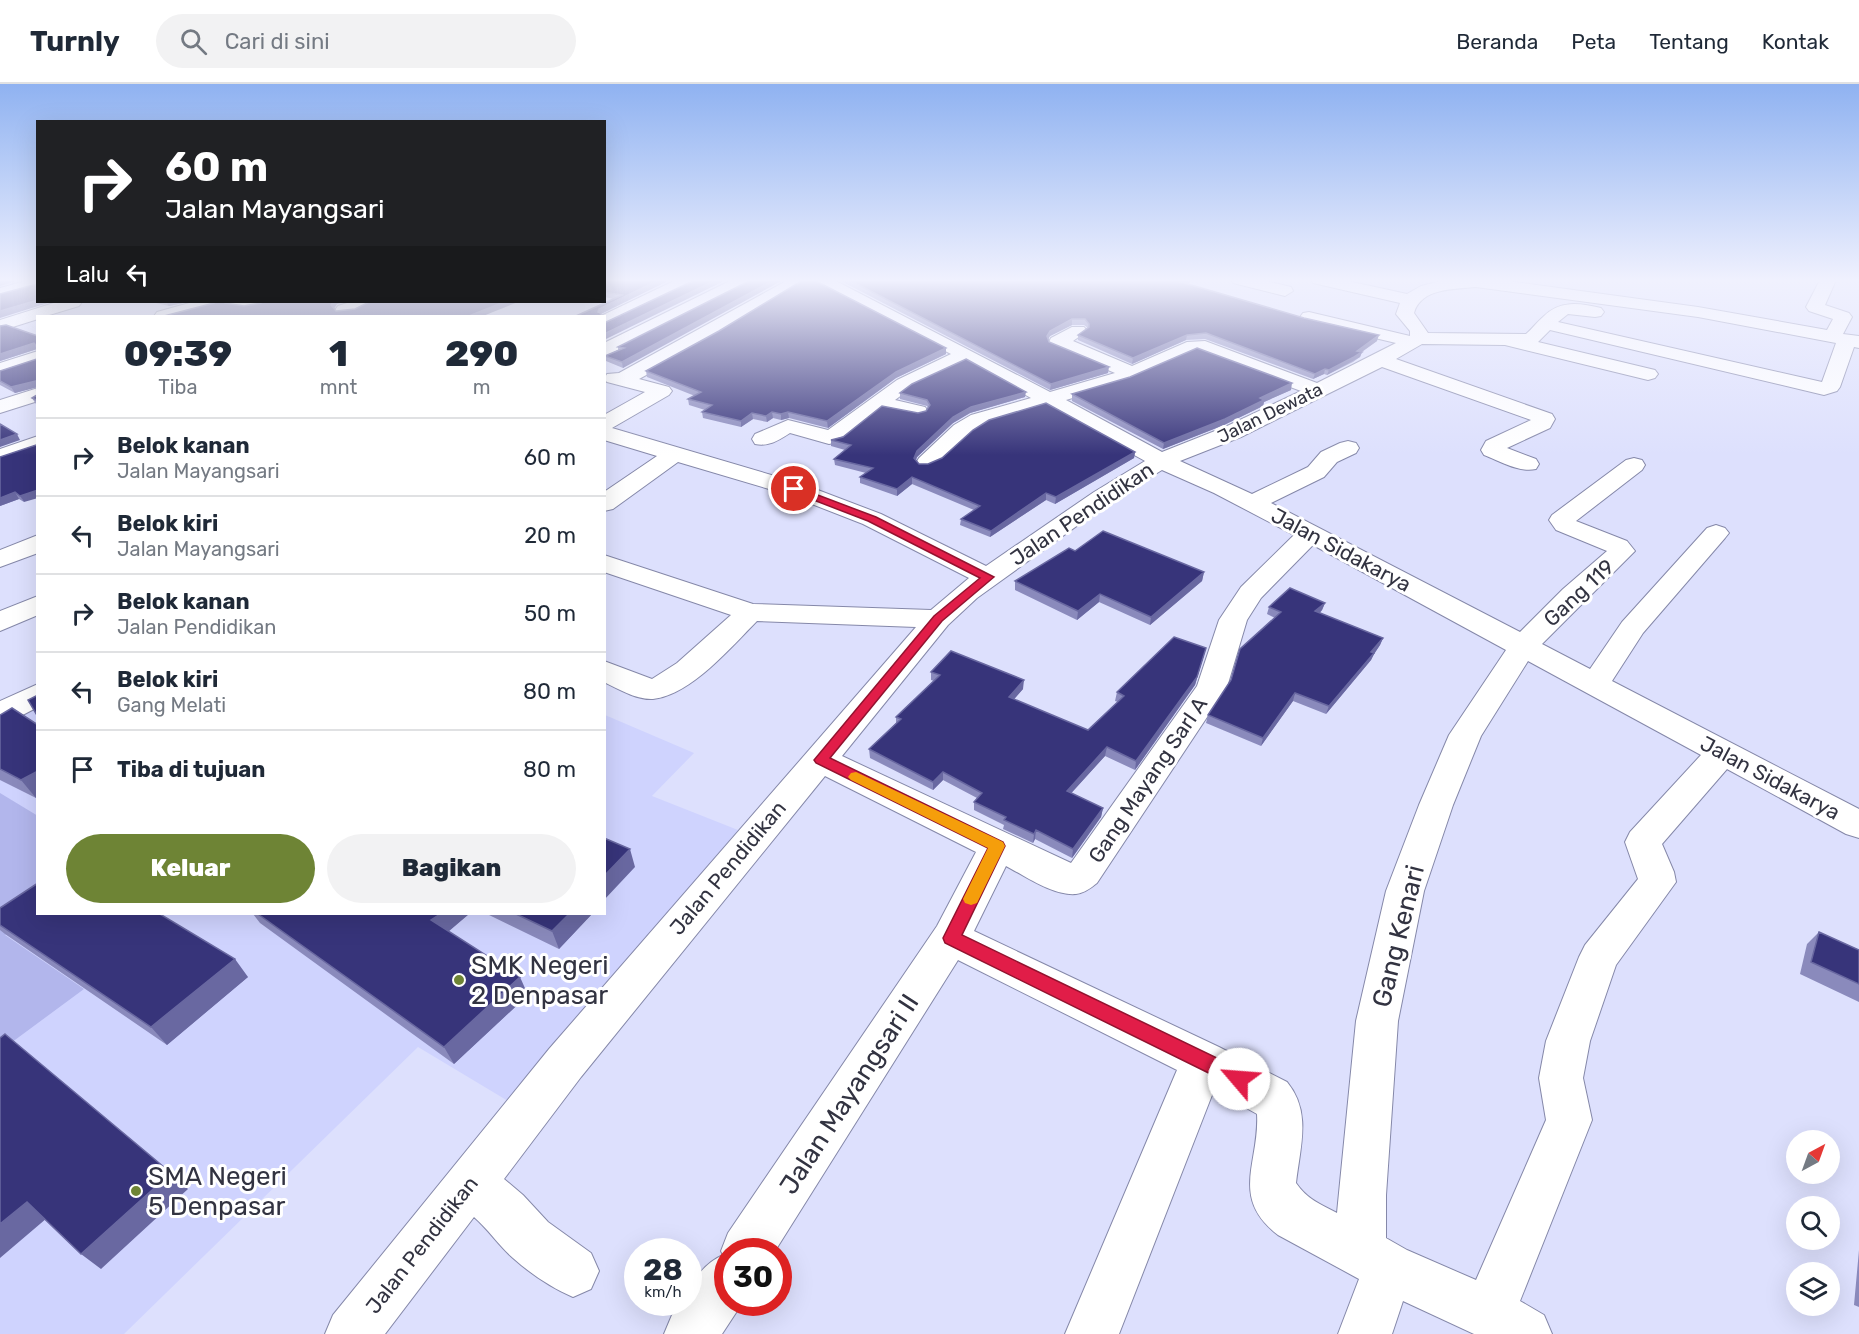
<!DOCTYPE html>
<html lang="id">
<style>
body{margin:0;font-family:Rubik,sans-serif;background:#f2f2f3;color:#1f2937;height:100vh;display:flex;flex-direction:column;font-size:22px;white-space:nowrap}
*{box-sizing:border-box;margin:0}
p{font-size:20px;color:#747a83}
.icon{flex:none;width:33px;height:33px;fill:none;stroke:currentColor;stroke-width:2;stroke-linecap:round;stroke-linejoin:round}
.map{position:relative;flex:1;overflow:hidden}
.sheet{position:absolute;left:36px;top:231px;width:570px;height:600px;display:flex;flex-direction:column;background:#fff;border-radius:0px;box-shadow:0 6px 24px #0002}
.sheet>*{flex:none}
.top-card{position:absolute;left:36px;top:36px;width:570px;height:183px;border-radius:0px;box-shadow:0 6px 24px #0002;background:#202124;color:#fff;overflow:hidden}
.needle{width:39px;rotate:41deg}
.tools{position:absolute;left:1786px;top:1046px;display:grid;gap:12px}
.tools a{display:grid;place-items:center;width:54px;height:54px;border-radius:50%;background:#fff;box-shadow:0 6px 24px #0002;font-size:30px}
.speed{position:absolute;left:624px;top:1154px;display:flex;gap:12px;font-size:30px;font-weight:700;text-align:center}
.speed>*{display:grid;place-content:center;width:78px;height:78px;border-radius:50%;background:#fff;box-shadow:0 6px 24px #0002;line-height:1}
.speed small{font-size:15px;font-weight:400}
.speed .limit{border:9px solid #d22;background:#fff;color:#111}
.pin{position:absolute;display:grid;place-items:center;width:51px;height:51px;color:#fff;margin:-26px;border:3px solid #fff;border-radius:50%;box-shadow:0 2px 6px #0007}
.me{position:absolute;width:66px;margin:-33px;rotate:297deg;stroke-linejoin:round;filter:drop-shadow(0 0 4px #0008)}
.turn{display:flex;align-items:center;gap:21px;height:126px;padding:0 30px;font-size:27px}
.turn .icon{width:78px;height:78px;stroke-width:2.5}
.turn b{display:block;font-size:42px;line-height:51px}
.then{display:flex;align-items:center;height:57px;padding:0 30px;background:#0003;gap:12px;font-size:22px}
.eta{display:flex;justify-content:space-evenly;align-items:center;height:102px;text-align:center}
.eta b{font-size:36px;font-weight:800;line-height:42px}
.button{display:flex;gap:12px;margin-top:auto;padding:12px 30px}
.button a{flex:1;height:69px;border-radius:36px;background:#6e8435;color:#fff;font-size:24px;font-weight:800;line-height:69px;text-align:center}
.button a+a{background:#f2f2f3;color:#1f2937}
ul{padding:0;list-style:none}
li{display:flex;align-items:center;gap:18px;height:78px;padding:0 30px;border-top:2px solid #e0e1e3}
li div{flex:1}
li b{display:block;font-size:22px}
li em{font-style:normal}
header{display:flex;align-items:center;gap:36px;box-sizing:border-box;height:84px;padding:0 30px;background:#fff;border-bottom:2px solid #e0e1e3}
header strong{font-size:28px}
nav{display:flex;gap:33px;margin-inline-start:auto;font-size:21px}
.search{width:420px;height:54px;background:#f2f2f3;display:flex;align-items:center;gap:15px;box-sizing:border-box;padding:0 21px;border-radius:33px;color:#747a83;font-size:22px}
.map>svg:first-child{display:block}
.built{fill:#cfd3fe}
.green{fill:#b2b6ec}
.lines{fill:none;stroke-linecap:round;stroke-linejoin:round}
.minor-casing{stroke:#8588a9;stroke-width:2}
.minor{fill:#fff;fill-rule:evenodd}
.wall{fill:#8a8abc}
.shaded-wall{fill:#6968a1}
.building{fill:#37347a;stroke:#6968a1;stroke-width:1.5}
.route{fill:#e11d48;stroke:#92132f;stroke-width:1.5}
.slow{fill:#f59e0b}
.poi-dot{fill:#6e8435;stroke:#fff;stroke-width:2}
.labels{text-anchor:middle;stroke-width:6;stroke-linejoin:round;paint-order:stroke}
.far-street-label{font-size:18px;fill:#323341;stroke:#fff}
.street-label{font-size:21px;fill:#323341;stroke:#fff}
.near-street-label{font-size:26px;fill:#323341;stroke:#fff}
.near-poi-label{font-size:26px;fill:#323341;stroke:#fff;text-anchor:start}
</style>
<header>
<strong>Turnly</strong>
<div class="search"><svg class="icon" aria-label="search" viewBox="0 0 24 24"><circle cx="10" cy="10" r="6"/><path d="M15 15l6 6"/></svg>Cari di sini</div>
<nav><a>Beranda</a><a>Peta</a><a>Tentang</a><a>Kontak</a></nav>
</header>
<div class="map">
<svg width="1859" height="1250" viewBox="0 0 1859 1250">
<rect width="100%" height="100%" fill="#dde0fd"/>
<path class="built" d="M37,619L38,830H604L605,631L694,669L652,712L738,746L508,1017L418,963L124,1250H0V639Z"/>
<path class="green" d="M0,709L38,732L37,828L5,851L84,905L0,967Z"/>
<g class="lines">
<defs>
<path id="minor" d="M29,196H38V204L0,214V204Z
M676,196H697L695,199L604,243V232H601Z
M732,196H753L751,199L604,273V259Z
M788,196H809L719,251L639,295L669,303L672,307L669,311L612,344L802,400L881,430L986,482L1094,408L1145,377L1046,322C1021,330 992,335 971,350C954,362 942,389 919,384L916,379L919,374L954,341L971,331L1031,314L966,278L911,304L895,316L925,323L928,327L925,331L918,333L882,326L842,357L829,360L790,349C779,356 769,363 755,360L752,355L755,350L788,336L828,346L897,296L951,270L815,199L813,196H834L1050,308L1115,289L1051,262L1049,258L1051,254L1072,243H1084L1087,247L1073,257L1132,282L1187,258L1205,257L1317,299L1396,259L1303,237L1300,233L1303,229L1309,228L1410,252V247L1396,230L1400,219L1313,199L1311,196H1343L1407,210L1421,202L1441,197L1500,196L1698,223L1827,246L1833,235L1809,227L1806,223L1820,196H1836L1825,221L1849,229L1852,233L1843,250L1859,252V264L1854,263L1840,303L1837,307L1824,311L1550,246L1538,258L1655,286L1658,290L1655,294L1648,296L1505,261L1422,260L1396,275L1552,330L1555,335L1550,344L1507,364L1536,375L1539,380L1536,385C1519,389 1500,377 1484,371L1481,366L1486,357L1531,336L1382,283L1241,353L1180,377L1252,410L1308,383L1321,368L1340,359L1348,357L1356,359L1359,364L1356,369L1337,378L1324,393L1271,419L1520,548L1563,505L1607,467L1556,446L1549,436L1552,431L1626,376L1634,374L1642,376L1645,381L1642,386L1576,437L1627,457L1635,467L1542,560L1590,585L1622,538L1707,444L1716,441L1725,444L1729,449L1725,454L1643,549L1612,597L1859,725V754L1846,750L1727,685L1662,760L1674,788L1676,798L1616,881L1590,957L1583,994L1592,1036L1520,1217L1544,1231L1552,1250H1474L1403,1217L1392,1250H1338L1359,1195L1278,1151C1229,1113 1260,1078 1257,1030L1214,1006L1119,1250H1065L1177,986L958,876L775,1167H728V1218H743L722,1250H664L672,1231L681,1218H688C688,1199 705,1179 723,1171L721,1167L728,1149L937,842L976,768L825,692L581,993L504,1095L523,1111L548,1138L591,1169L599,1187L591,1205L573,1213C552,1204 531,1190 513,1174C499,1162 489,1146 474,1133L385,1250H325L333,1231L549,965L916,543L757,537C732,562 691,611 653,615C637,616 618,605 604,598V577L652,595L677,579L731,531L604,488V471L753,520L931,526L969,494L863,440L786,410L678,378L613,425L604,427V408L657,372L604,356V331L645,308L607,298L604,295L607,290L619,289ZM1476,203L1698,233L1836,259L1822,298L1558,238L1568,230L1595,233L1601,232L1604,228L1601,224C1579,219 1560,216 1543,233C1537,238 1532,245 1526,250L1428,249L1414,229C1421,204 1454,205 1476,203ZM1196,268L1301,307L1225,343L1162,368L1066,316L1129,297ZM1162,386L1214,409L1294,451L1241,503L1219,536L1197,602L1071,779L842,672L948,541L977,514L1110,418ZM1313,461L1506,566L1449,651L1419,721L1386,807L1356,937L1337,1129C1320,1120 1307,1115 1296,1099C1300,1063 1312,1028 1287,998L1219,963L974,847L1006,782C1025,792 1053,812 1076,810C1084,809 1091,804 1097,799L1227,603L1247,536L1261,514ZM1528,577L1701,671L1630,748L1625,758L1638,795L1585,861L1579,873L1546,957L1539,994L1546,1036L1476,1196L1407,1166L1386,1154V1111L1398,937L1424,807L1453,721L1481,652Z
M1231,196H1261L1291,203L1293,207L1285,212L1233,199Z
M57,218H82L79,222L46,232H38V235L0,247V236Z
M193,218H219L216,222L180,232H154L157,228Z
M225,218H266L263,222L247,225L228,222Z
M350,218H373C365,226 349,232 338,230L335,226L338,222Z
M38,267V279L0,291V279Z
M38,304V317L0,329V316Z
M38,352V367L0,379V365Z
M38,451V469L0,483V466Z
M38,512V531L0,547V527Z
M38,600V623L11,637L0,640V617Z"/>
</defs>
<use href="#minor" class="minor-casing"/>
<use href="#minor" class="minor"/>
</g>
<path class="wall" d="M604,196H670L576,232L614,215L604,213Z
M751,196L623,284L606,277L605,272L618,266V263Z
M839,196H1193L1187,200L1377,257L1362,268L1360,273L1353,278L1327,291L1324,290L1313,295L1205,255L1186,256L1132,280L1078,256V251L1088,244L1084,241H1072L1050,252L1048,255L1049,258L1108,289L1050,306Z
M152,218H187L169,222Z
M0,242L38,252V321L36,320L32,314L37,311L36,303L15,309L0,301V287L37,275V265L0,277Z
M719,247L946,270L896,294L828,344L789,334L781,336L773,334L767,338L753,335L741,343L703,334L702,328L705,326L689,321L688,315L695,312L647,293L646,287Z
M1291,306L1264,318L1263,322L1224,341L1163,365L1072,317V310Z
M900,309L1025,313L970,329L953,339L917,373L916,376L919,380H928L1135,368L1134,374L1055,420L1046,416L990,453L960,441L961,435L974,426L912,400L897,412L860,399V393L866,389L835,381L834,375L845,366L831,362V356L926,327L928,324L927,322L900,315Z
M0,373L24,418L19,415L0,422Z
M1075,467L1204,488L1202,497L1150,541L1099,518L1077,536L1015,506V497Z
M1325,519L1322,526L1320,529L1383,554L1380,561L1374,570L1371,576L1326,630L1293,617L1261,662L1206,639L1208,631L1275,534L1267,530L1269,523Z
M1206,564L1195,601L1135,686L1105,672L1071,709L1103,724L1101,733L1072,774L1035,755L1033,759L1003,745L1004,741L974,726V718L977,714L943,696L933,706L870,674L869,665L896,639V633L934,597L931,596V588L1023,605L1014,615L1088,646L1118,618L1115,617L1117,608Z
M0,631L38,641V713L36,714L0,696Z
M0,824L248,893L167,961L5,850L0,846Z
M253,830H469L448,847L528,911L454,980L260,839Z
M487,830H592L559,865Z
M1819,848L1859,866V918L1800,890L1807,860Z
M1859,1166V1223L1854,1221Z"/>
<path class="shaded-wall" d="M0,196H20L0,202Z
M659,196H670L601,230V232L598,228L599,225Z
M716,196H726L604,256V250Z
M774,196H783L623,284L622,278Z
M1185,196H1193L1181,204V198Z
M38,216V218H51L0,234V227Z
M166,218H187L169,222Z
M333,218H344L337,220L333,226L331,221Z
M504,218H518L483,232H469Z
M1072,235V241L1050,252L1047,257V252L1050,247Z
M1187,251L1186,256L1132,280L1133,274Z
M1379,251L1377,257L1357,271L1362,268L1360,273L1327,291L1329,286Z
M34,259L37,265L0,277V270Z
M946,264V270L896,294L828,344L827,337L896,288Z
M1109,283L1108,289L1050,306L1051,300Z
M1325,285L1324,290L1313,295L1315,290Z
M36,297L38,303L15,309L11,303Z
M1292,299L1291,306L1264,318L1263,322L1224,341L1163,365L1164,359Z
M1026,308L1025,313L970,329L953,339L917,373L914,380V374L917,367L953,333L971,323Z
M772,328L773,334L767,338L766,332Z
M788,328L789,334L781,336V330Z
M752,329L753,335L741,343V337Z
M17,350L20,356L0,363V356Z
M1135,368L1134,374L1055,420L1056,413Z
M912,393V400L897,412V405Z
M38,406V414L24,418L20,412Z
M15,408L19,415L0,422V414Z
M1046,409V416L990,453L991,447Z
M1204,488L1202,497L1150,541L1151,533Z
M1100,510L1099,518L1077,536L1078,527Z
M1325,519L1322,526L1313,535L1315,527Z
M1383,554L1380,561L1374,570L1371,576L1326,630L1329,622Z
M1206,564L1195,601L1135,686L1136,677Z
M1024,596L1023,605L1009,621V613Z
M1295,609L1293,617L1261,662L1263,654Z
M1107,663L1105,672L1066,715L1067,707Z
M38,687V713L36,714L21,696Z
M943,688V696L933,706V698Z
M1103,724L1101,733L1072,774L1073,765Z
M1036,746L1035,755L1033,759L1034,750Z
M630,765L635,783L604,816V792Z
M440,830H469L441,854L431,836Z
M569,830H592L559,865L552,847Z
M235,875L248,893L167,961L151,943Z
M520,893L528,911L454,980L444,963Z
M171,1089L188,1105L101,1185L81,1170Z
M27,1118L47,1134L0,1174V1140Z"/>
<path class="building" d="M37,196L38,216L0,227V210L37,200Z
M604,196H659L599,225L598,228L601,229V232H576L622,211L604,208Z
M695,196H716L604,250V239Z
M751,196H774L622,278L605,272L624,264L618,263Z
M803,196H814L946,264L896,288L827,337L788,328L781,330L772,328L766,332L752,329L741,337L702,328L712,321L688,315L701,308L646,287L719,247Z
M849,196H1185L1181,198L1304,234L1379,251L1357,267L1362,268L1354,273L1329,286L1325,285L1315,290L1206,249L1187,251L1133,274L1078,251L1089,243V240L1085,235H1072L1050,247L1047,252L1049,258L1109,283L1051,300Z
M215,218H224L225,219L244,222L261,219L262,218H333L331,221L336,227L355,225L369,218H504L469,232H164L214,219Z
M6,241L38,252V317L32,314L37,311L36,297L11,303L0,297V287L37,275V262L34,259L0,270V242Z
M1197,264L1292,299L1260,314L1264,316L1225,335L1164,359L1072,310L1130,293Z
M966,275L1026,308L971,323L953,333L917,367L914,374L919,380H928L942,374L973,346L989,336L1046,319L1135,368L1056,413L1046,409L991,447L961,435L980,422L912,393L897,405L860,393L873,384L834,375L851,361L831,356L843,353L882,322L918,329L926,327L930,321L927,316L900,309L912,300Z
M0,340L17,350L0,356Z
M36,361L38,362V406L20,412L15,408L0,414V373Z
M1103,447L1204,488L1151,533L1100,510L1078,527L1015,497L1069,464L1075,467Z
M1290,504L1325,519L1315,527L1383,554L1371,568L1374,569L1329,622L1295,609L1263,654L1208,631L1231,596L1240,565L1281,528L1269,523Z
M1174,553L1206,564L1197,593L1136,677L1107,663L1067,707L1103,724L1073,765L1036,746L1034,750L1004,736L1006,733L974,718L982,709L943,688L933,698L869,665L901,635L896,633L940,591L931,588L951,567L1024,596L1009,613L1088,646L1124,612L1117,608Z
M38,611V633L28,616Z
M12,624L38,641V687L21,696L0,685V631Z
M604,754L630,765L604,792Z
M38,799V830H160L235,875L151,943L0,841V824Z
M258,830H440L431,836L520,893L444,963Z
M516,830H569L552,847Z
M1819,848L1859,866V900L1811,878Z
M5,950L171,1089L81,1170L27,1118L0,1140V954Z"/>
<linearGradient id="sky" x2="0" y2="1"><stop stop-color="#8fb2f1"/><stop offset="0.53" stop-color="#f0f1fe"/><stop offset="1" stop-color="#f0f1fe" stop-opacity="0"/></linearGradient>
<rect width="1859" height="371" fill="url(#sky)"/>
<path class="route" d="M794,402L876,433L994,493L942,537L830,674L1003,758L1005,762L962,851L1246,988L1249,995L1246,1001L1239,1004L1233,1001L945,859L943,854L988,764L816,679L814,676L934,532L980,494L868,437L790,407L789,405Z"/>
<path class="slow" d="M856,688L1003,758L1005,762L977,819L971,821L965,819L963,815L988,764L851,696L848,693L851,689Z"/>
<g class="poi-dot">
<circle cx="459" cy="896" r="6"/>
<circle cx="136" cy="1107" r="6"/>
</g>
<g class="labels">
<g class="far-street-label">
<text transform="translate(1270 329) rotate(-26)" y="6">Jalan Dewata</text>
</g>
<g class="street-label">
<text transform="translate(1082 430) rotate(-34)" y="7">Jalan Pendidikan</text>
<text transform="translate(1341 466) rotate(28)" y="7">Jalan Sidakarya</text>
<text transform="translate(1579 509) rotate(-43)" y="7">Gang 119</text>
<text transform="translate(1770 694) rotate(28)" y="7">Jalan Sidakarya</text>
<text transform="translate(1148 696) rotate(-56)" y="7">Gang Mayang SarI A</text>
<text transform="translate(728 784) rotate(-50)" y="7">Jalan Pendidikan</text>
<text transform="translate(422 1161) rotate(-52)" y="7">Jalan Pendidikan</text>
</g>
<g class="near-street-label">
<text transform="translate(1398 852) rotate(-76)" y="9">Gang Kenari</text>
<text transform="translate(849 1010) rotate(-57)" y="9">Jalan Mayangsari II</text>
</g>
<g class="near-poi-label">
<text x="471" y="890">SMK Negeri<tspan x="471" dy="30">2 Denpasar</tspan></text>
<text x="148" y="1101">SMA Negeri<tspan x="148" dy="30">5 Denpasar</tspan></text>
</g>
</g>
</svg>
<div class="tools">
<a><svg class="needle" viewBox="-14 -14 28 28"><path d="M0-13l5 13h-10z" fill="#e53935"/><path d="M0 13l5-13h-10z" fill="#747a83"/></svg></a>
<a><svg class="icon" aria-label="search" viewBox="0 0 24 24"><circle cx="10" cy="10" r="6"/><path d="M15 15l6 6"/></svg></a>
<a><svg class="icon" aria-label="layers" viewBox="0 0 24 24"><path d="M12 4l9 5-9 5-9-5zM3 14l9 5 9-5"/></svg></a>
</div>
<div class="speed"><div>28<small>km/h</small></div><div class="limit">30</div></div>
<div class="pin" style="left:794px;top:405px;background:#d93025"><svg class="icon" aria-label="arrive" viewBox="0 0 24 24"><path d="M6 21V4h12l-3 4 3 4H6"/></svg></div>
<svg class="me" style="left:1239px;top:995px" viewBox="-20 -20 40 40"><circle r="19" fill="#fff"/><path d="M0-13L10 11 0 6-10 11z" fill="#e11d48"/></svg>
<div class="top-card">
<div class="turn"><svg class="icon" aria-label="right" viewBox="0 0 24 24"><path d="M7 20v-9h11M14 6l5 5-5 5"/></svg><div><b>60 m</b>Jalan Mayangsari</div></div>
<div class="then">Lalu<svg class="icon" aria-label="left" viewBox="0 0 24 24"><path d="M17 20v-9H6M10 6l-5 5 5 5"/></svg></div>
</div>
<section class="sheet">
<div class="eta">
<div><b>09:39</b><p>Tiba</p></div>
<div><b>1</b><p>mnt</p></div>
<div><b>290</b><p>m</p></div>
</div>
<ul>
<li><svg class="icon" aria-label="right" viewBox="0 0 24 24"><path d="M7 20v-9h11M14 6l5 5-5 5"/></svg><div><b>Belok kanan</b><p>Jalan Mayangsari</p></div><em>60 m</em></li>
<li><svg class="icon" aria-label="left" viewBox="0 0 24 24"><path d="M17 20v-9H6M10 6l-5 5 5 5"/></svg><div><b>Belok kiri</b><p>Jalan Mayangsari</p></div><em>20 m</em></li>
<li><svg class="icon" aria-label="right" viewBox="0 0 24 24"><path d="M7 20v-9h11M14 6l5 5-5 5"/></svg><div><b>Belok kanan</b><p>Jalan Pendidikan</p></div><em>50 m</em></li>
<li><svg class="icon" aria-label="left" viewBox="0 0 24 24"><path d="M17 20v-9H6M10 6l-5 5 5 5"/></svg><div><b>Belok kiri</b><p>Gang Melati</p></div><em>80 m</em></li>
<li><svg class="icon" aria-label="arrive" viewBox="0 0 24 24"><path d="M6 21V4h12l-3 4 3 4H6"/></svg><div><b>Tiba di tujuan</b></div><em>80 m</em></li>
</ul>
<div class="button"><a>Keluar</a><a>Bagikan</a></div>
</section>
</div>
